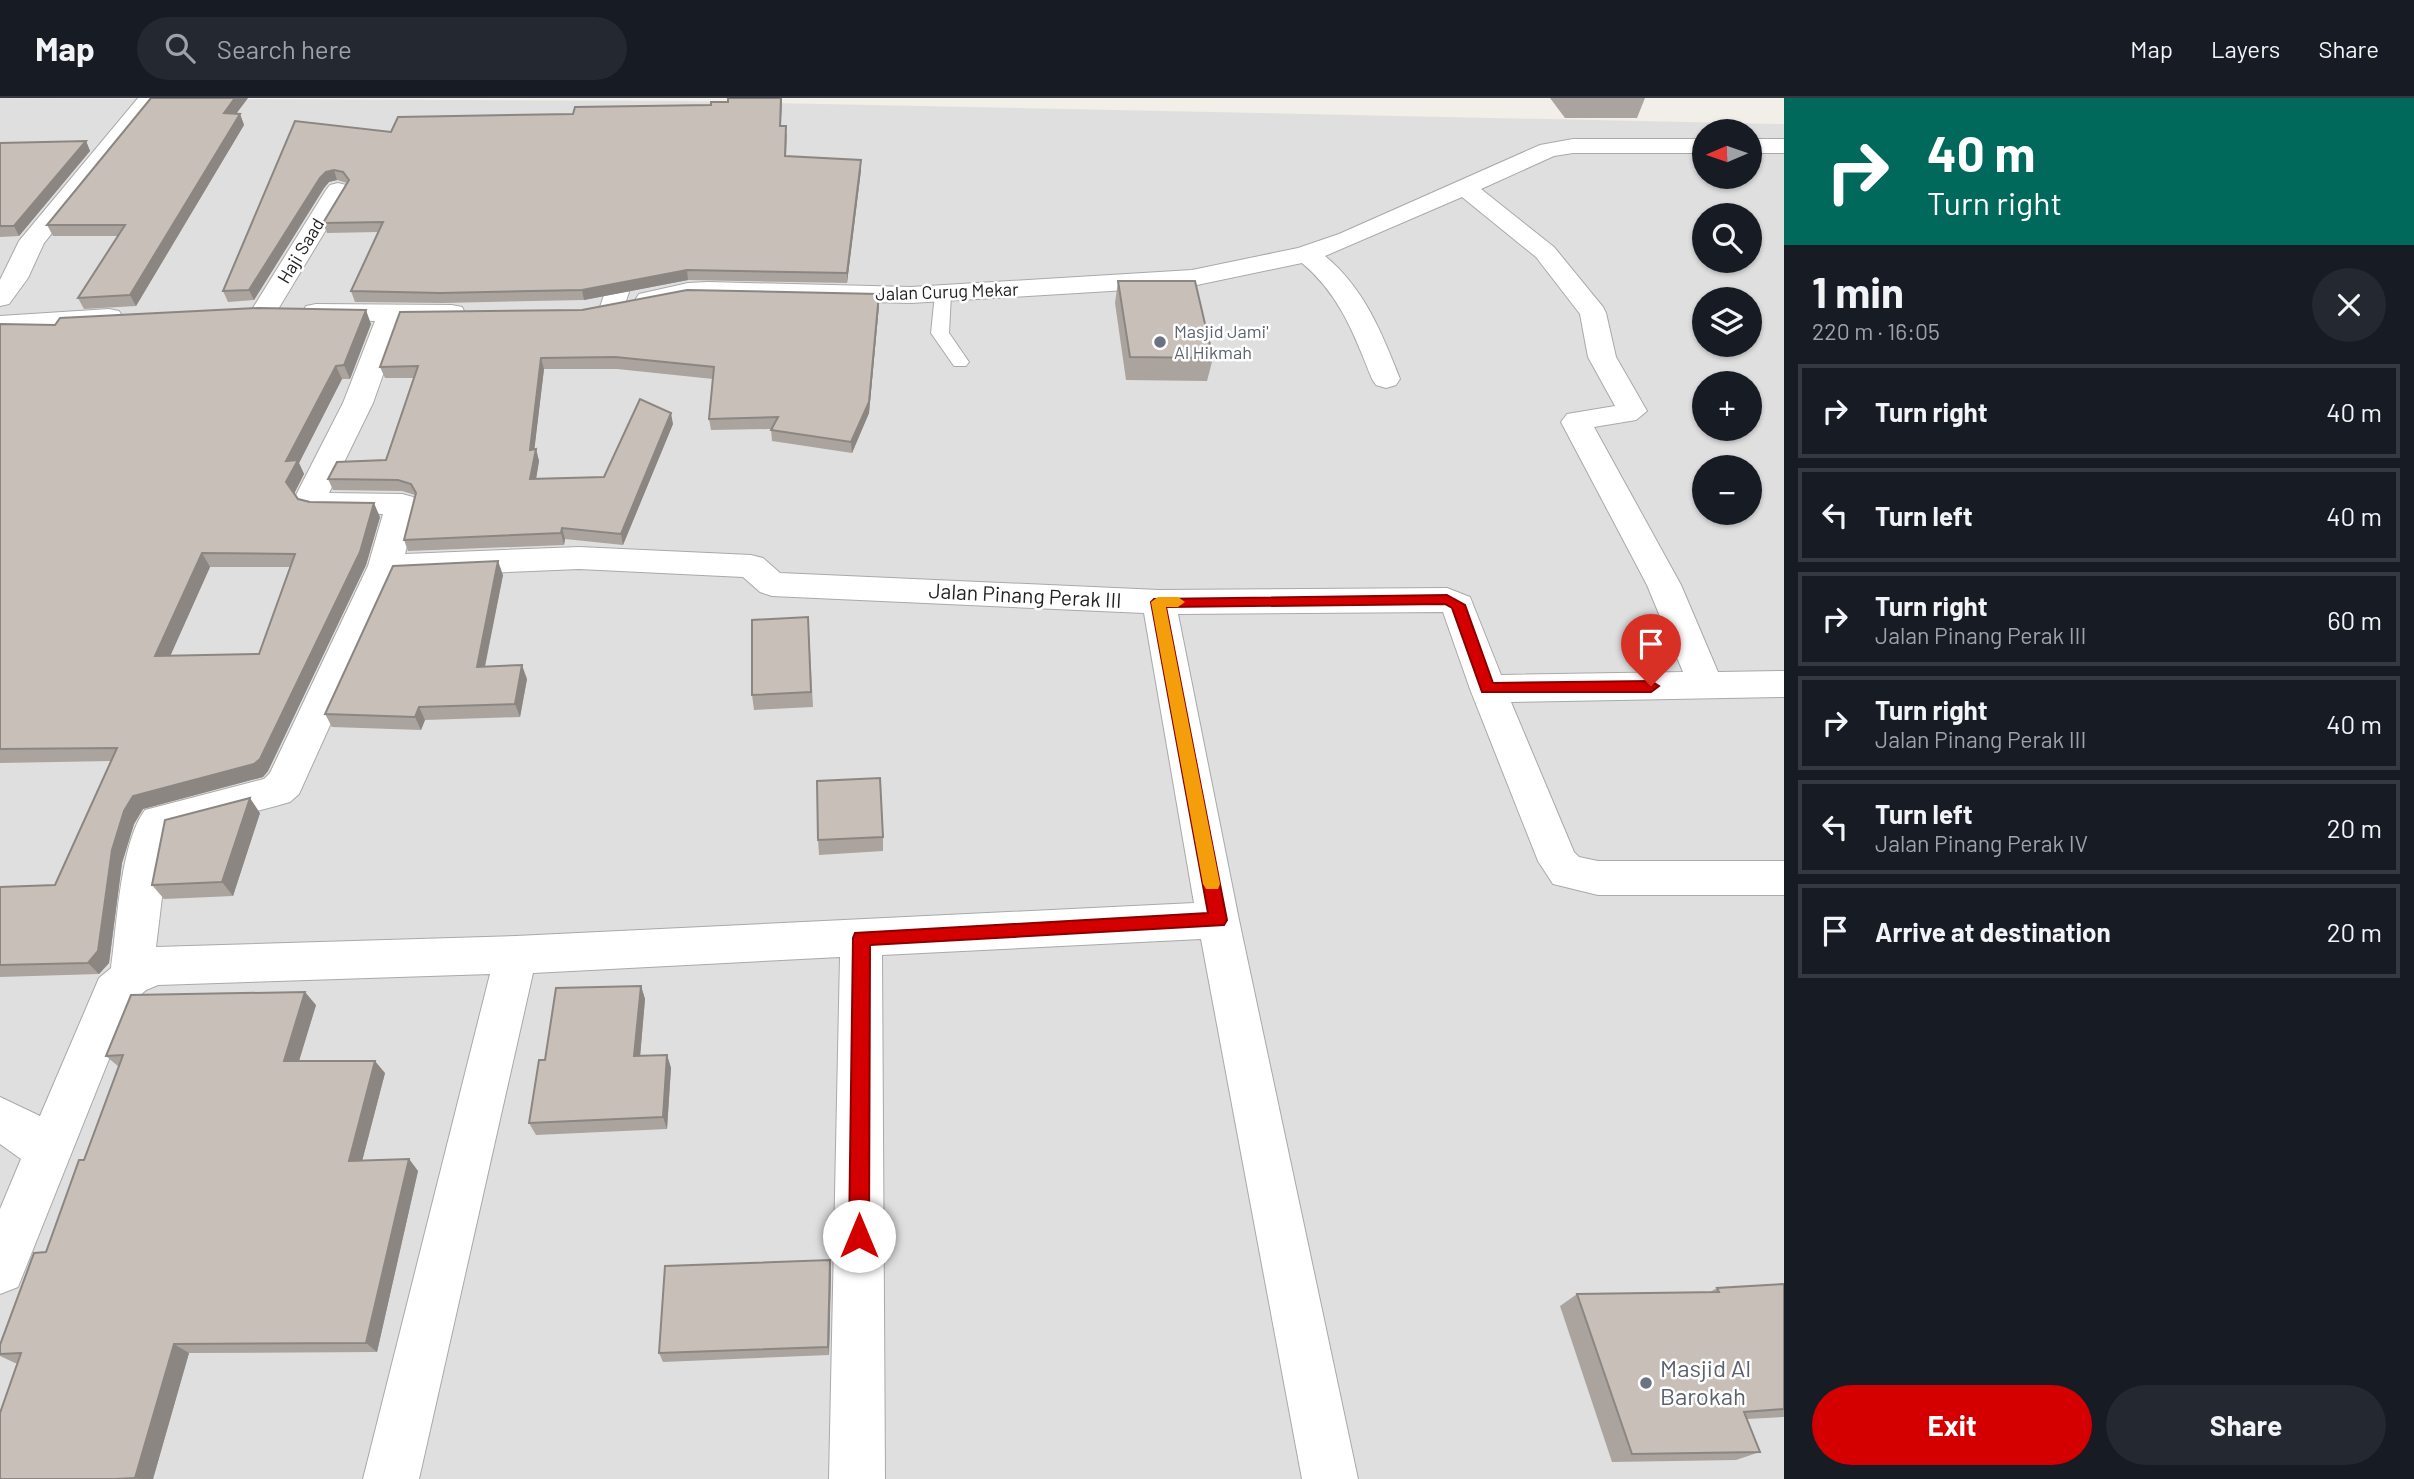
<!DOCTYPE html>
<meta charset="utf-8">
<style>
body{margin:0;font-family:Barlow,sans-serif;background:#242831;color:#f1f3f6;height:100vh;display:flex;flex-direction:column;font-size:26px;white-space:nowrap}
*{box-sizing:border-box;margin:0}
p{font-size:23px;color:#9ea1a6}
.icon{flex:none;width:38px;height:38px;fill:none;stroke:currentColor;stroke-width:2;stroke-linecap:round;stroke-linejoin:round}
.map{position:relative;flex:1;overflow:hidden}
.side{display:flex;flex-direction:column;background:#171b24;width:630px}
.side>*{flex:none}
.guide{background:#00695c;color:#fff;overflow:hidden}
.needle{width:46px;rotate:268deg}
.fabs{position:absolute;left:1692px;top:21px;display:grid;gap:14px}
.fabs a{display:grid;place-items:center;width:70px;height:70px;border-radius:50%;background:#171b24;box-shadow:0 2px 5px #0004;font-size:35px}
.pin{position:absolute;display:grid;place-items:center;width:60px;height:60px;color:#fff;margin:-72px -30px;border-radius:50% 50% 50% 0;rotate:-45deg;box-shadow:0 0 7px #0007}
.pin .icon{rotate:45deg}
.me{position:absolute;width:77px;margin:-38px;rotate:0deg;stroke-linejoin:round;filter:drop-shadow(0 0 5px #0008)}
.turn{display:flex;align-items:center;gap:24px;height:147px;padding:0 28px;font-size:32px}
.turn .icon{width:91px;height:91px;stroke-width:2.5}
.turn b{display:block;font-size:49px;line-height:60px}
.round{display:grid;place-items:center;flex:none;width:74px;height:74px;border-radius:37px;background:#242831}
.headline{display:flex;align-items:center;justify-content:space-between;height:119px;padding:0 28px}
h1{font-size:42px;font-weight:700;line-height:52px}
.cta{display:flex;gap:14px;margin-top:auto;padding:14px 28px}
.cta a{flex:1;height:80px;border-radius:42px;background:#d40000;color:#fff;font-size:28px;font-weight:700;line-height:80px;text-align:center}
.cta a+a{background:#242831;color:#f1f3f6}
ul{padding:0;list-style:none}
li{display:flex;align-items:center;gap:21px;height:94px;margin:0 14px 10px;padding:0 14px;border:4px solid #363941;border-radius:0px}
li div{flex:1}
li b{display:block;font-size:26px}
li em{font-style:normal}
header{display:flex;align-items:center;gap:42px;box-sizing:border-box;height:98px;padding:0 35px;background:#171b24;border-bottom:2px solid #363941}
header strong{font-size:33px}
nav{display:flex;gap:38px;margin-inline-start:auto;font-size:24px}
.search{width:490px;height:63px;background:#242831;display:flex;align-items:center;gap:18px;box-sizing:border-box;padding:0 24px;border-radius:38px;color:#9ea1a6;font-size:26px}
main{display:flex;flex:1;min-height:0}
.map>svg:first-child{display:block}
.residential{fill:#e0dfdf;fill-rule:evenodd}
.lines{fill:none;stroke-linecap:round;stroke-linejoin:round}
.service-casing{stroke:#a9a9a9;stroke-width:2}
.minor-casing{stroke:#a9a9a9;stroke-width:2}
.service{fill:#fff;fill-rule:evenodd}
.minor{fill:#fff;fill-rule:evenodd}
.wall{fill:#aba49e;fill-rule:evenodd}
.shaded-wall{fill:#8b8681}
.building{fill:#c7bfb8;stroke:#8b8681;stroke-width:2;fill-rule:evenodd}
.route{fill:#d40000;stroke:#8a0000;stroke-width:2}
.slow{fill:#f59e0b}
.worship-dot{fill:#6b7280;stroke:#fff;stroke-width:2.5}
.labels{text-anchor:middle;stroke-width:5;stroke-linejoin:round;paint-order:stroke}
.far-street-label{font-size:18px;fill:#222;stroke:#fff}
.far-worship-label{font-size:18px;fill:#5b616d;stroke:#fff;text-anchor:start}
.street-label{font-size:21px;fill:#222;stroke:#fff}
.near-worship-label{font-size:24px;fill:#5b616d;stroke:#fff;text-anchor:start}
</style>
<header>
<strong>Map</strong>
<div class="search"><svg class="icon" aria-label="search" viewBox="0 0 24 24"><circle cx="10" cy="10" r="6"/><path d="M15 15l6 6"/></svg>Search here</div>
<nav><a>Map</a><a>Layers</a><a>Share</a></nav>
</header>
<main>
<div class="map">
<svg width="1784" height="1381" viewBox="0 0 1784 1381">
<rect width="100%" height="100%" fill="#f2efe9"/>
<path class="residential" d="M0,0L680,3L1784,26V1381H0ZM1704,33H1750V79H1704ZM1704,117H1750V163H1704ZM1704,201H1750V247H1704ZM1704,285H1750V331H1704ZM1704,369H1750V415H1704Z"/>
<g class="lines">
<defs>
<path id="service" d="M943,191L951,196L949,235L969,264L966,268H954L931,235L935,196Z"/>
<path id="minor" d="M138,0H161L44,145L28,180L9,206L0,208V182L19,143Z
M1573,41H1704V55H1573L1554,58L1481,91L1554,149L1603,209L1606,215L1616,259L1647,313L1636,322L1594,329L1681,487L1718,574L1784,573V599L1511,604L1574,754L1579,759L1598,763H1784V797H1598L1553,786L1538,763L1470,591L1443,514L1178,516L1239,822L1358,1381H1302L1201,841L882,857L885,1381H829L840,859L533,875L419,1381H363L490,876L158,887L146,892L131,906L18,1189L0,1196V1111L21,1061L0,1046V999L40,1018L99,880L111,870C117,828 120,745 145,712L264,681L270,675L368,468L383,416L316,415L305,412L295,399L343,305L375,223L306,220L303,214L306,208L316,206L452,207L462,209L465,215L462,221L402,223L373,305L329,395L402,396L413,399L418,406L405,456L579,449L751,457L763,460L780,475L1159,492L1447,490L1470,499L1501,577L1683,574L1647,487L1561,324L1567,316L1615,308L1588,259L1580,216L1536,159L1462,99L1325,158C1364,190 1382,235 1400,281L1396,287L1386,290L1376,287L1372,281C1354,236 1340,197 1302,165L1192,188L911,205L708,200C686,201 659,213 639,208L635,202L639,196L688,185L708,184L911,189L1192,172L1298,150L1339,136L1540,47ZM579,471L743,479L760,494L772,498L1144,515L1194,805L516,838L156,849L164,783L174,735L276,708L290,704L299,696L397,479Z
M1750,41H1784V55H1750Z
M338,85L346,87L350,92L277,213L274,219L264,221L254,219L251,213L326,92L330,87Z
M622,168L631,170L635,176L622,215L613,217L604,215L600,209L613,170Z
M109,211L119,213L123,219L119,225L0,234V218Z"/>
</defs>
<use href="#service" class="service-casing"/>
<use href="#minor" class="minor-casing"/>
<use href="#service" class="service"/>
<use href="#minor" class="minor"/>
</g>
<path class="wall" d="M248,0L236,16H240L244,27L136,208L84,211L78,200L118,138H53L47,127Z
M728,0H782L781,28L787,37L786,58L861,62V72L847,185L688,182L584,202L443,205L355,204L351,193L378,134L327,135L323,125L347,85L337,82L329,84L324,90L254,202L228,204L223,193L295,23L391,34L573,16L711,7L728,4Z
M1550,0H1645L1637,20H1565Z
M86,43L90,53L19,138L0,139V45Z
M1118,183L1213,260L1207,283L1126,282L1115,205Z
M879,207L869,315L852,355L772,343L771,331L711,332L709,321L713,281L617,271H544L534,352L536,351L539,363L536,381L604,379L673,326L623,447L565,441L564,447L408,453L404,442L415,397L402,393L333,392L328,381L386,362L414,280H385L380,269L582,212Z
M0,226H371L350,281H342L299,365L304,376L294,395L298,401L380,419L366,467L268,673L263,679L143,711L134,726L122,765L109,865L99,876L0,879V789L55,787L111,663L0,665ZM210,469H290L259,556L170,558Z
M503,477L485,569L527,581L520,619L425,622L421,632L332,629L325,616Z
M809,534L813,609L754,612L752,597Z
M260,715L233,798L164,801L152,787Z
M883,739V753L819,757L818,742Z
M641,888L645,901L640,958L667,957L671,970L667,1031L536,1037L529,1025L545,962Z
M316,907L299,963L385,975L362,1063L409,1061L418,1073L377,1254L189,1255L153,1381H0L18,1265H15L0,1258V1247L46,1154L84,1062L119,969L106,958Z
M830,1162L831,1172L829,1257L663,1264L659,1255Z
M1784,1186V1319L1747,1321L1760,1354L1736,1362L1612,1364L1560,1208L1577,1196L1710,1194L1717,1190Z"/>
<path class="shaded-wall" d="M235,0H248L229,25L224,15Z
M781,0H782L780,38V28Z
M240,16L244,27L136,208L130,197Z
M86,43L90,53L19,138L14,128Z
M861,62V72L847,185V175Z
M334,72L337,82L329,84L324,90L254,202L249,192L320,80L326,74Z
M687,172L688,182L584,202L582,192Z
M879,196V207L869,315L852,355L851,344Z
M366,212L371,226L350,281L344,267Z
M541,260L544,271L533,363L530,352Z
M336,268L342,281L299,365L304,376L293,398L286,384V363Z
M671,315L673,326L623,447L621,436Z
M536,351L539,363L534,393L530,381Z
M374,405L380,419L366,467L268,673L263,679L143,711L134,726L122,765L109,865L99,876L88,865L112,752L124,713L133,698L254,666Z
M562,430L565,441L564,447L561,435Z
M202,455L210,469L164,572L155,558Z
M498,463L503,477L482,582L477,569Z
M522,567L527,581L520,619L515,606Z
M419,609L425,622L421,632L415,619Z
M250,700L260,715L233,798L222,784Z
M641,888L645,901L639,971L634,958Z
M305,894L316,907L295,976L284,963Z
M667,957L671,970L667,1031L663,1019Z
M375,963L385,975L359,1075L349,1063Z
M409,1061L418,1073L377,1254L366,1245Z
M830,1162L831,1172L829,1257L828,1249Z
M174,1246L189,1255L153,1381H139L135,1380Z"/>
<path class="building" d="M151,0H235L224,15L240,16L130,197L78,200L125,127H47Z
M728,0H781L780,28H786L785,58L861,62L847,175L687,172L582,192L440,195L351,193L383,124L323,125L349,82L343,74L334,72L326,74L320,80L249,192L223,193L295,23L391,34L398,19L573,16L575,9L711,7V4H728Z
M86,43L14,128H0V45Z
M1118,183H1195L1213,260L1130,259Z
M687,192L879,196L869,304L851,344L771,332L778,319L709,321L714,269L615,259L541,260L530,352L536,351L530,381L604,379L640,301L671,315L621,436L562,430L561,435L404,442L416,395L411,386L398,382L328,381L337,364L386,362L418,268L380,269L400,214L582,212Z
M258,210L366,212L344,267L336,268L286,363L298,362L286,384L298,401L310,404L374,405L360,454L260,661L254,666L133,698L124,713L112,752L98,853L88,865L0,867V789L55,787L117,650L0,651V226L55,227L60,220ZM202,455L295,456L259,556L155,558Z
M498,463L477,569L522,567L515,606L419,609L415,619L325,616L393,468Z
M808,519L811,594L752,597V522Z
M880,680L883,739L818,742L817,683Z
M250,700L222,784L152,787L165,722Z
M641,888L634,958L667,957L663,1019L529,1025L539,962H545L556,890Z
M305,894L284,963H375L349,1063L409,1061L366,1245L174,1246L135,1380L116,1381H0V1315L21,1255L0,1256V1247L34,1155L46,1154L79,1062H84L123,957L106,958L131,897Z
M830,1162L828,1249L659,1255L665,1168Z
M1784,1186V1311L1744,1314L1760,1354L1632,1356L1577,1196L1719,1194L1717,1190Z"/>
<path class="route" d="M1447,497L1465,507L1493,585L1651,583L1659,588L1651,594H1482L1452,510L1445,506L1166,509L1227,822L1224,827L870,847L869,1138L866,1145L859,1148L852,1145L849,1138L853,840L855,835L1208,815L1151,504L1154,501Z"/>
<path class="slow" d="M1158,499H1178L1185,504L1178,509H1166L1220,786L1218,791H1206L1203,786L1151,504Z"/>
<g class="worship-dot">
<circle cx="1160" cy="244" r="7"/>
<circle cx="1646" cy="1285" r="7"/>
</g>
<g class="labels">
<g class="far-street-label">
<text transform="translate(301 153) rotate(-59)" y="6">Haji Saad</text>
<text transform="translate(947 194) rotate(-2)" y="6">Jalan Curug Mekar</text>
</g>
<g class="far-worship-label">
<text x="1174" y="240">Masjid Jami'<tspan x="1174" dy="21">Al Hikmah</tspan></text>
</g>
<g class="street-label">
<text transform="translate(1025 498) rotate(3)" y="7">Jalan Pinang Perak III</text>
</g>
<g class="near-worship-label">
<text x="1660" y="1279">Masjid Al<tspan x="1660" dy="28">Barokah</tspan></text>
</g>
</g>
</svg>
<div class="fabs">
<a><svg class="needle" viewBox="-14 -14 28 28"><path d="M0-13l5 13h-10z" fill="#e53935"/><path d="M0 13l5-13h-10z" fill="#9ea1a6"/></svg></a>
<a><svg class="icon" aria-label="search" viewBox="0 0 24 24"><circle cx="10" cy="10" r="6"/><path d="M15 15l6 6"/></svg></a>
<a><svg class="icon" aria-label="layers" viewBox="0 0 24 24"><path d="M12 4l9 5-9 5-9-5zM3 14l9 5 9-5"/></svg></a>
<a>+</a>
<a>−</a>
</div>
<div class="pin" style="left:1651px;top:588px;background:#d93025"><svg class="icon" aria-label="arrive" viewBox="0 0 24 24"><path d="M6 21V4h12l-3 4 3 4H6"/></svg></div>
<svg class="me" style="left:859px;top:1138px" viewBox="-20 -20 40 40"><circle r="19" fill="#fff"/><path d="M0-13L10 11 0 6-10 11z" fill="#d40000"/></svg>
</div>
<section class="side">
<div class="guide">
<div class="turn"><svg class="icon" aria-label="right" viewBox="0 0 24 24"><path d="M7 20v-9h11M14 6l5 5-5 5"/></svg><div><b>40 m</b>Turn right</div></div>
</div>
<div class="headline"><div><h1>1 min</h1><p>220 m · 16:05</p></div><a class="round"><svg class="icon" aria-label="close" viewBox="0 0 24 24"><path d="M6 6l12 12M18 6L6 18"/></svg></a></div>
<ul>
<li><svg class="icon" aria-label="right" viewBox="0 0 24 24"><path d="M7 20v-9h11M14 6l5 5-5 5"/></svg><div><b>Turn right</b></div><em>40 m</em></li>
<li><svg class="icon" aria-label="left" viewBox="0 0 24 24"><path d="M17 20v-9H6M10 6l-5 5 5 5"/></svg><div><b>Turn left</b></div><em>40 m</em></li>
<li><svg class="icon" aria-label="right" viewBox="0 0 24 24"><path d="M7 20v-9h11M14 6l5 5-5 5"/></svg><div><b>Turn right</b><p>Jalan Pinang Perak III</p></div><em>60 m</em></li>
<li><svg class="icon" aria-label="right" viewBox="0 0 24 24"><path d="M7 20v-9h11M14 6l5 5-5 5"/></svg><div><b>Turn right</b><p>Jalan Pinang Perak III</p></div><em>40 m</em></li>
<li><svg class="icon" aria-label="left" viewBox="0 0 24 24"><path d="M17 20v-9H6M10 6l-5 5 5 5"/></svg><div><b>Turn left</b><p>Jalan Pinang Perak IV</p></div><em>20 m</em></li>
<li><svg class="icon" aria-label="arrive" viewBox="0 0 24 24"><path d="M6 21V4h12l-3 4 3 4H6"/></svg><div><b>Arrive at destination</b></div><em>20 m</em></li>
</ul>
<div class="cta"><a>Exit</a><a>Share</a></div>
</section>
</main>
